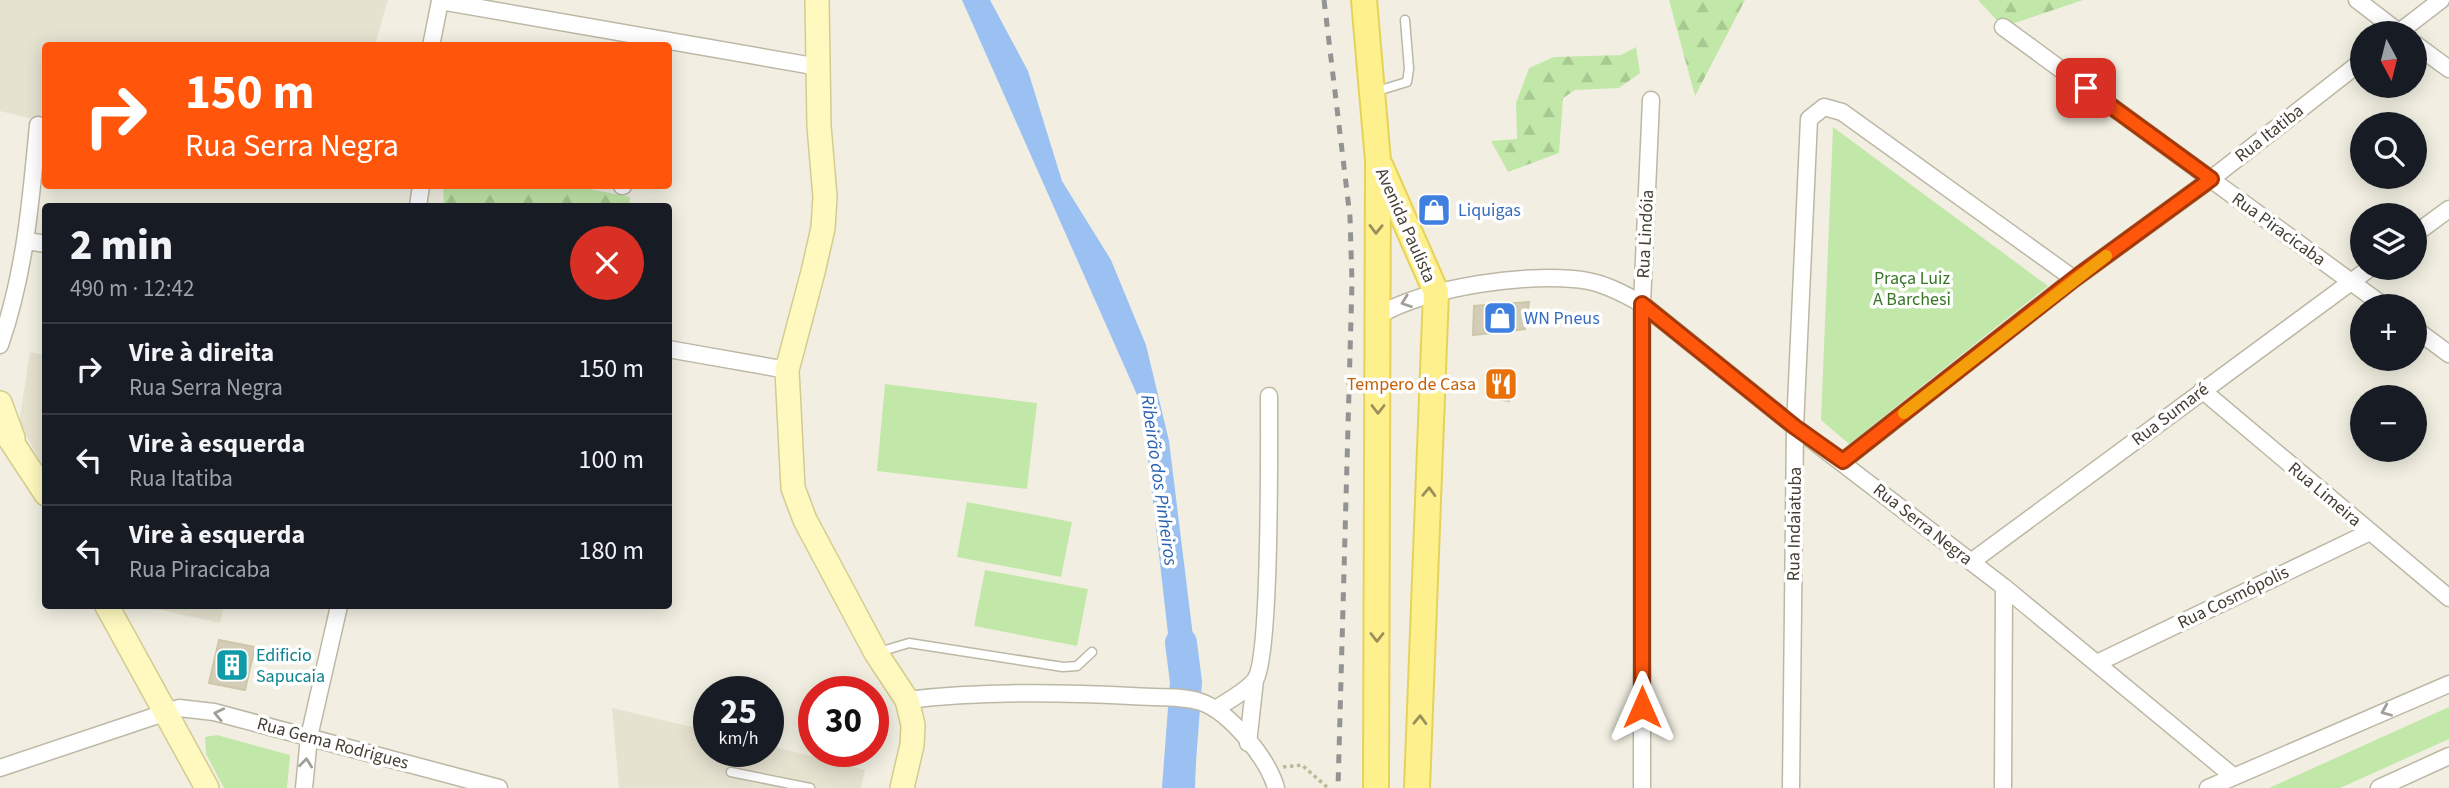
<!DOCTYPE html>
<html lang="pt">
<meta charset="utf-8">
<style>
body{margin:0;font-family:"Source Sans 3",sans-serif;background:#20242c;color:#f1f3f6;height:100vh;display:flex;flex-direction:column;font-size:26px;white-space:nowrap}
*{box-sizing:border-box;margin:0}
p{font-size:23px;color:#9ea1a6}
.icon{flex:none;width:38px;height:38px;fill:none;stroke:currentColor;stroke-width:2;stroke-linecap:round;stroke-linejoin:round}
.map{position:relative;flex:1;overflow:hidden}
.details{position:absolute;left:42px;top:203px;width:630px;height:406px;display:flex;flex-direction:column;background:#171b24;border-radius:7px;box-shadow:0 4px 18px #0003}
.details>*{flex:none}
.banner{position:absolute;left:42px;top:42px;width:630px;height:147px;border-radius:7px;box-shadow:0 4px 18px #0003;background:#ff560c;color:#fff;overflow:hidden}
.needle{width:46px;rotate:173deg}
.buttons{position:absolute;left:2350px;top:21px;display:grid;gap:14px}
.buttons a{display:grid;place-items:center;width:77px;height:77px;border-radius:50%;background:#171b24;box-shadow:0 4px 18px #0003;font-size:35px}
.speed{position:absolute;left:693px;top:676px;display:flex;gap:14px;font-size:35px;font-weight:700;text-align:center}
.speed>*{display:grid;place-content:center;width:91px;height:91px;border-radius:50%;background:#171b24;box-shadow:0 4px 18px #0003;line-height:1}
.speed small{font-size:18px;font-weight:400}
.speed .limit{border:10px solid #d22;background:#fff;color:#111}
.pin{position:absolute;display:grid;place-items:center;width:60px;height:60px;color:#fff;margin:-30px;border-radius:14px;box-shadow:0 4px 10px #0006}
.me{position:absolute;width:77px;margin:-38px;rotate:0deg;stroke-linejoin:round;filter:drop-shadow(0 0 5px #0008)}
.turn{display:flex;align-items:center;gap:24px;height:147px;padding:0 28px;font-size:32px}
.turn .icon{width:91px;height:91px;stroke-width:2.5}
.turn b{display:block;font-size:49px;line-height:60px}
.round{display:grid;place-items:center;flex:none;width:74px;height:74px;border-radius:37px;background:#20242c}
.overview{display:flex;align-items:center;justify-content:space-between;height:119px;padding:0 28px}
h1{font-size:42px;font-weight:800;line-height:52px}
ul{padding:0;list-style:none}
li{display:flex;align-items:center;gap:21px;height:91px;padding:0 28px;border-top:2px solid #363941}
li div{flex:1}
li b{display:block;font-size:26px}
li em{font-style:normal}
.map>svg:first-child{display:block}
.residential{fill:#e6e2d0}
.forest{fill:url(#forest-firs)}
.park{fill:#c2e8a9}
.water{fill:#9bc1f2}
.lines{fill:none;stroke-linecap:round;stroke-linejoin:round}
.river{stroke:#9bc1f2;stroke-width:32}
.building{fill:#d3cdb7;stroke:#cec6aa;stroke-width:2}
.service-casing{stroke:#bdb8a5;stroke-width:11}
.minor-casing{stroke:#bdb8a5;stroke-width:19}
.secondary-casing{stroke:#d3cc90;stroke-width:26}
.primary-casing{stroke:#e6d25b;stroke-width:28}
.path{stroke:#bfb795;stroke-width:3.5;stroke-dasharray:3.5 3.5;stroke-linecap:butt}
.service{stroke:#fff;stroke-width:8}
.minor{stroke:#fff;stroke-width:16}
.secondary{stroke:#fff9bf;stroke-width:23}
.primary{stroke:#fff08e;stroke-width:24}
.rail{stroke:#939393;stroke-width:5;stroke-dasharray:9 9;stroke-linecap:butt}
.oneway{stroke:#988f5c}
.oneway2{stroke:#a19f99}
.route-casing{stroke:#a63808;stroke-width:18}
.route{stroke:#ff560c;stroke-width:12}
.slow{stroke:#f59e0b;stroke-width:12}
.labels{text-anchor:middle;stroke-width:7;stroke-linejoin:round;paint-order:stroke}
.street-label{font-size:18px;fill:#433f33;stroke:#fff}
.shop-label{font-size:18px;fill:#366cbe;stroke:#fff;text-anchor:start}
.park-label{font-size:18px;fill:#377625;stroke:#fff}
.food-label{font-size:18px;fill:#c56008;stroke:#fff;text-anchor:end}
.culture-label{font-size:18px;fill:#0d838f;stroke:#fff;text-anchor:start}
.water-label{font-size:19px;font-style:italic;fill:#2a63b1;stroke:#fff}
</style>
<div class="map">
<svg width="2449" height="788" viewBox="0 0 2449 788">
<defs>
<pattern id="forest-firs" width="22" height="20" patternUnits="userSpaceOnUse" patternTransform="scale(1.75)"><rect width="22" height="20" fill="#c2e8a9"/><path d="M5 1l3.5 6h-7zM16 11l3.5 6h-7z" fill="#a8c892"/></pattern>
</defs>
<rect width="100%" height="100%" fill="#f2efe2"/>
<path class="residential" d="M0,0H388L375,45L46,46L45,122L0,111Z
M30,352L45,355V469L19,423Z
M143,606H224L220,623Z
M612,708L709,731V751H768V745L865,770L861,788H619Z"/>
<path class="forest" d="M1669,0H1745L1695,96Z
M1978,0H2083L2003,27Z
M1636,47L1640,73L1619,88L1575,90L1563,98L1559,153L1508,172L1491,141L1517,139L1516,103L1529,68L1554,57L1621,55Z
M443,186H574L630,197L629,206H457L444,204Z"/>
<path class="park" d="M1833,127L2048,286L1849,444L1821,420Z
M885,384L1037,403L1027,489L877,471Z
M967,502L1072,522L1061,577L957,557Z
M985,570L1088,589L1077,646L974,626Z
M2449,707V739L2340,788H2269Z
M217,735L290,755L287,788H224L206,754L205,737Z"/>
<path class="water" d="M962,0H990L1028,71L1062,181L1111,260L1146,345L1169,441L1199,685L1174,686L1142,406Z
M1173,710L1197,721L1195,788H1171Z"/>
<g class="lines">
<path class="river" d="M1178,788L1186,682L1181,643"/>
</g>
<path class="building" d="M1529,302L1525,329L1473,335L1474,306Z
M1490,369H1512L1509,401L1491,398Z
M219,640L255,647L245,690L209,683Z"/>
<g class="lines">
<defs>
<path id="service" d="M1374,92L1407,82L1409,69L1405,20
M879,652L909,643L1063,667L1077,666L1092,652
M731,772L810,788"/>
<path id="minor" d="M2357,0L2400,33
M2003,27L2384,306
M2398,33L2441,0
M2415,44L2449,69
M431,46L440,1L819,67
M622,186H623
M418,206L421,186
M2415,234L2449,209
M27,241L46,244
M1378,316C1424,287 1534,271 1588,281C1606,284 1626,295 1642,304L1795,427L2004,587L2234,777
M2415,329L2449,354
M0,345C25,273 31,200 38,125
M668,349L787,370
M2202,390L2449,598
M1843,461L2074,279L2211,179L2362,61
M1971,562L2370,268
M2097,663L2370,532
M907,700C982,691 1056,692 1131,696C1153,698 1180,695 1201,702C1230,712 1268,759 1276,788
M1216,709C1227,701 1247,691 1255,680C1271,658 1269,437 1269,396
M1248,743L1255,680
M0,768L179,708L214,712L499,788
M304,788L309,737L339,606
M1642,788V304L1651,100
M1791,788L1795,427L1809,119L1824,107L1842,112L2074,279
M2003,788L2004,587
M2208,788L2449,684
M2379,788L2449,756"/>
<path id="secondary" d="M817,0L819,126L825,197L823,228L813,272L787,370L793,488L805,520L876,653L907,700L913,725L912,745L902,788
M0,403L13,438
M0,424L46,494
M107,606L207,788"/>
<path id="primary" d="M1364,0L1378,161L1376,788
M1381,167L1436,292L1417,788"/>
</defs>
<use href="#service" class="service-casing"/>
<use href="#minor" class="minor-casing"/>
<use href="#secondary" class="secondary-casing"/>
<use href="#primary" class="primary-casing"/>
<path class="path" d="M1283,767L1302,765L1328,788"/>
<use href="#service" class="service"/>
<use href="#minor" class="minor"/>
<use href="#secondary" class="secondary"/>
<use href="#primary" class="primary"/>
<path class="rail" d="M1324,0L1350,217L1352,282L1338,788"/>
</g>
<defs><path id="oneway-chevron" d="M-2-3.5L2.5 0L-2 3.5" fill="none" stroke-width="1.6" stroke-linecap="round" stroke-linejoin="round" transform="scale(1.75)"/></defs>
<g class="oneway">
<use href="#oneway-chevron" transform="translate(1376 229) rotate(91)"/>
<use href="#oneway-chevron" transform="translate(1378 409) rotate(90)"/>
<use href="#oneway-chevron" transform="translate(1429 492) rotate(-88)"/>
<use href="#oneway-chevron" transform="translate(1377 637) rotate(90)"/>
<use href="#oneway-chevron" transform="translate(1420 720) rotate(-88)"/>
</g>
<g class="oneway2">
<use href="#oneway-chevron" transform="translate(1406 302) rotate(160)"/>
<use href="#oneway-chevron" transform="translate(2386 711) rotate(157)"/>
<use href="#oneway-chevron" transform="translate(219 714) rotate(-168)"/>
<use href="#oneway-chevron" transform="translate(306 763) rotate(-84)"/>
</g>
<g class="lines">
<defs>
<path id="route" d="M1642,707V304L1795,427L1843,461L2074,279L2211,179L2086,88"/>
</defs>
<use href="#route" class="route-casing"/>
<use href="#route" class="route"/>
<path class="slow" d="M1904,413L2106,256"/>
</g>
<defs>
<symbol id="shop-square" viewBox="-11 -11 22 22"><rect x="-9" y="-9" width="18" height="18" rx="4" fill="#3f7fe0" stroke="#fff"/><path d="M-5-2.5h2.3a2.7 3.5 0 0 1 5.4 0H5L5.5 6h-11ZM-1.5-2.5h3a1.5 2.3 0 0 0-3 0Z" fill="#fff"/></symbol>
<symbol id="restaurant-square" viewBox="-11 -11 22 22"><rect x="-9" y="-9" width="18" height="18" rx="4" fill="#e8710a" stroke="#fff"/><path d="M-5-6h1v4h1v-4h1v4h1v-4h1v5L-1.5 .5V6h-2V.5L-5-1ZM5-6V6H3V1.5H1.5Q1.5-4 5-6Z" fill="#fff"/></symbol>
<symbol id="building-square" viewBox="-11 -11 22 22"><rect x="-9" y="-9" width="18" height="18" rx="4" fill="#0f9aa8" stroke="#fff"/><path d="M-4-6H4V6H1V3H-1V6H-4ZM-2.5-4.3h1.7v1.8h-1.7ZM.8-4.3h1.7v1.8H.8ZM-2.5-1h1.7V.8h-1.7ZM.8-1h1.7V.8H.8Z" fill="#fff"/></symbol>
</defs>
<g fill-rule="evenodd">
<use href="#shop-square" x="1415" y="191" width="38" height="38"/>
<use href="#shop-square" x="1481" y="299" width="38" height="38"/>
<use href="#restaurant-square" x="1482" y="365" width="38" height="38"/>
<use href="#building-square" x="213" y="646" width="38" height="38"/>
</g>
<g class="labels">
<g class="street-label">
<text transform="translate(2269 133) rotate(-38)" y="6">Rua Itatiba</text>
<text transform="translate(1406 225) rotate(66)" y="6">Avenida Paulista</text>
<text transform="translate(2279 229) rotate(36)" y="6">Rua Piracicaba</text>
<text transform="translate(1645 234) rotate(-87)" y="6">Rua Lindóia</text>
<text transform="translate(2170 414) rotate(-37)" y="6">Rua Sumaré</text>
<text transform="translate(2325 494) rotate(40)" y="6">Rua Limeira</text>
<text transform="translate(1794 524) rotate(-89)" y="6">Rua Indaiatuba</text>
<text transform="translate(1923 524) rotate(38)" y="6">Rua Serra Negra</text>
<text transform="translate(2233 597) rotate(-26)" y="6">Rua Cosmópolis</text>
<text transform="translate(333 743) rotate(15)" y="6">Rua Gema Rodrigues</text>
</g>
<g class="shop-label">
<text x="1458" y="216">Liquigas</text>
<text x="1524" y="324">WN Pneus</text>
</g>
<g class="park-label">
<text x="1912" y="284">Praça Luiz<tspan x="1912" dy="21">A Barchesi</tspan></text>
</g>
<g class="food-label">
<text x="1476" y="390">Tempero de Casa</text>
</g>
<g class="culture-label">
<text x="256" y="661">Edificio<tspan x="256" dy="21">Sapucaia</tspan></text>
</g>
<g class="water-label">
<text transform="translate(1160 480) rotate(82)" y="7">Ribeirão dos Pinheiros</text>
</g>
</g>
</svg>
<div class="buttons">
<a><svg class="needle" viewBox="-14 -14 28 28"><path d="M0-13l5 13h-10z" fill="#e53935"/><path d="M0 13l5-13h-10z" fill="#9ea1a6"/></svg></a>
<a><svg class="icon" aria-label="search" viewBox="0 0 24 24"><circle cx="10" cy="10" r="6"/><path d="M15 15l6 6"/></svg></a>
<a><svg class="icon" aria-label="layers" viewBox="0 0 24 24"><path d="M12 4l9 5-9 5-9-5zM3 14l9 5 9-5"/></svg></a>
<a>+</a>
<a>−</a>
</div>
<div class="speed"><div>25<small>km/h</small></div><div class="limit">30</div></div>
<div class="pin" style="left:2086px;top:88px;background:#d93025"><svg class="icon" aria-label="arrive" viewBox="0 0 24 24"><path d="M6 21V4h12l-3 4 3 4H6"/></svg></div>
<svg class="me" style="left:1642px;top:707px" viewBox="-20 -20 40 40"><path d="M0-17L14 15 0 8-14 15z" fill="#ff560c" stroke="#fff" stroke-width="4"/></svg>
<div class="banner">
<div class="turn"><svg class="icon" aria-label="right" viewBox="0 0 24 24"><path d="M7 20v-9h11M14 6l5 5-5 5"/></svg><div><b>150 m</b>Rua Serra Negra</div></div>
</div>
<section class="details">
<div class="overview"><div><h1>2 min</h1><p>490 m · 12:42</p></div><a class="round" style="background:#d93025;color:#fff"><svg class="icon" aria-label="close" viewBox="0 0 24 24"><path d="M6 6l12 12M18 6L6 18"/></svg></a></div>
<ul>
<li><svg class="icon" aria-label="right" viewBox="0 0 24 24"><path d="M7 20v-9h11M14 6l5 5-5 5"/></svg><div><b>Vire à direita</b><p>Rua Serra Negra</p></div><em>150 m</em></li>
<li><svg class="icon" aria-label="left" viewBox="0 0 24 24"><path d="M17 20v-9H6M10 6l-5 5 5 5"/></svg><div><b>Vire à esquerda</b><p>Rua Itatiba</p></div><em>100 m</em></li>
<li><svg class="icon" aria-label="left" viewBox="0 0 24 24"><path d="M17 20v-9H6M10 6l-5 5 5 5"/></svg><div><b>Vire à esquerda</b><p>Rua Piracicaba</p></div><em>180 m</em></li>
</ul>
</section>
</div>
